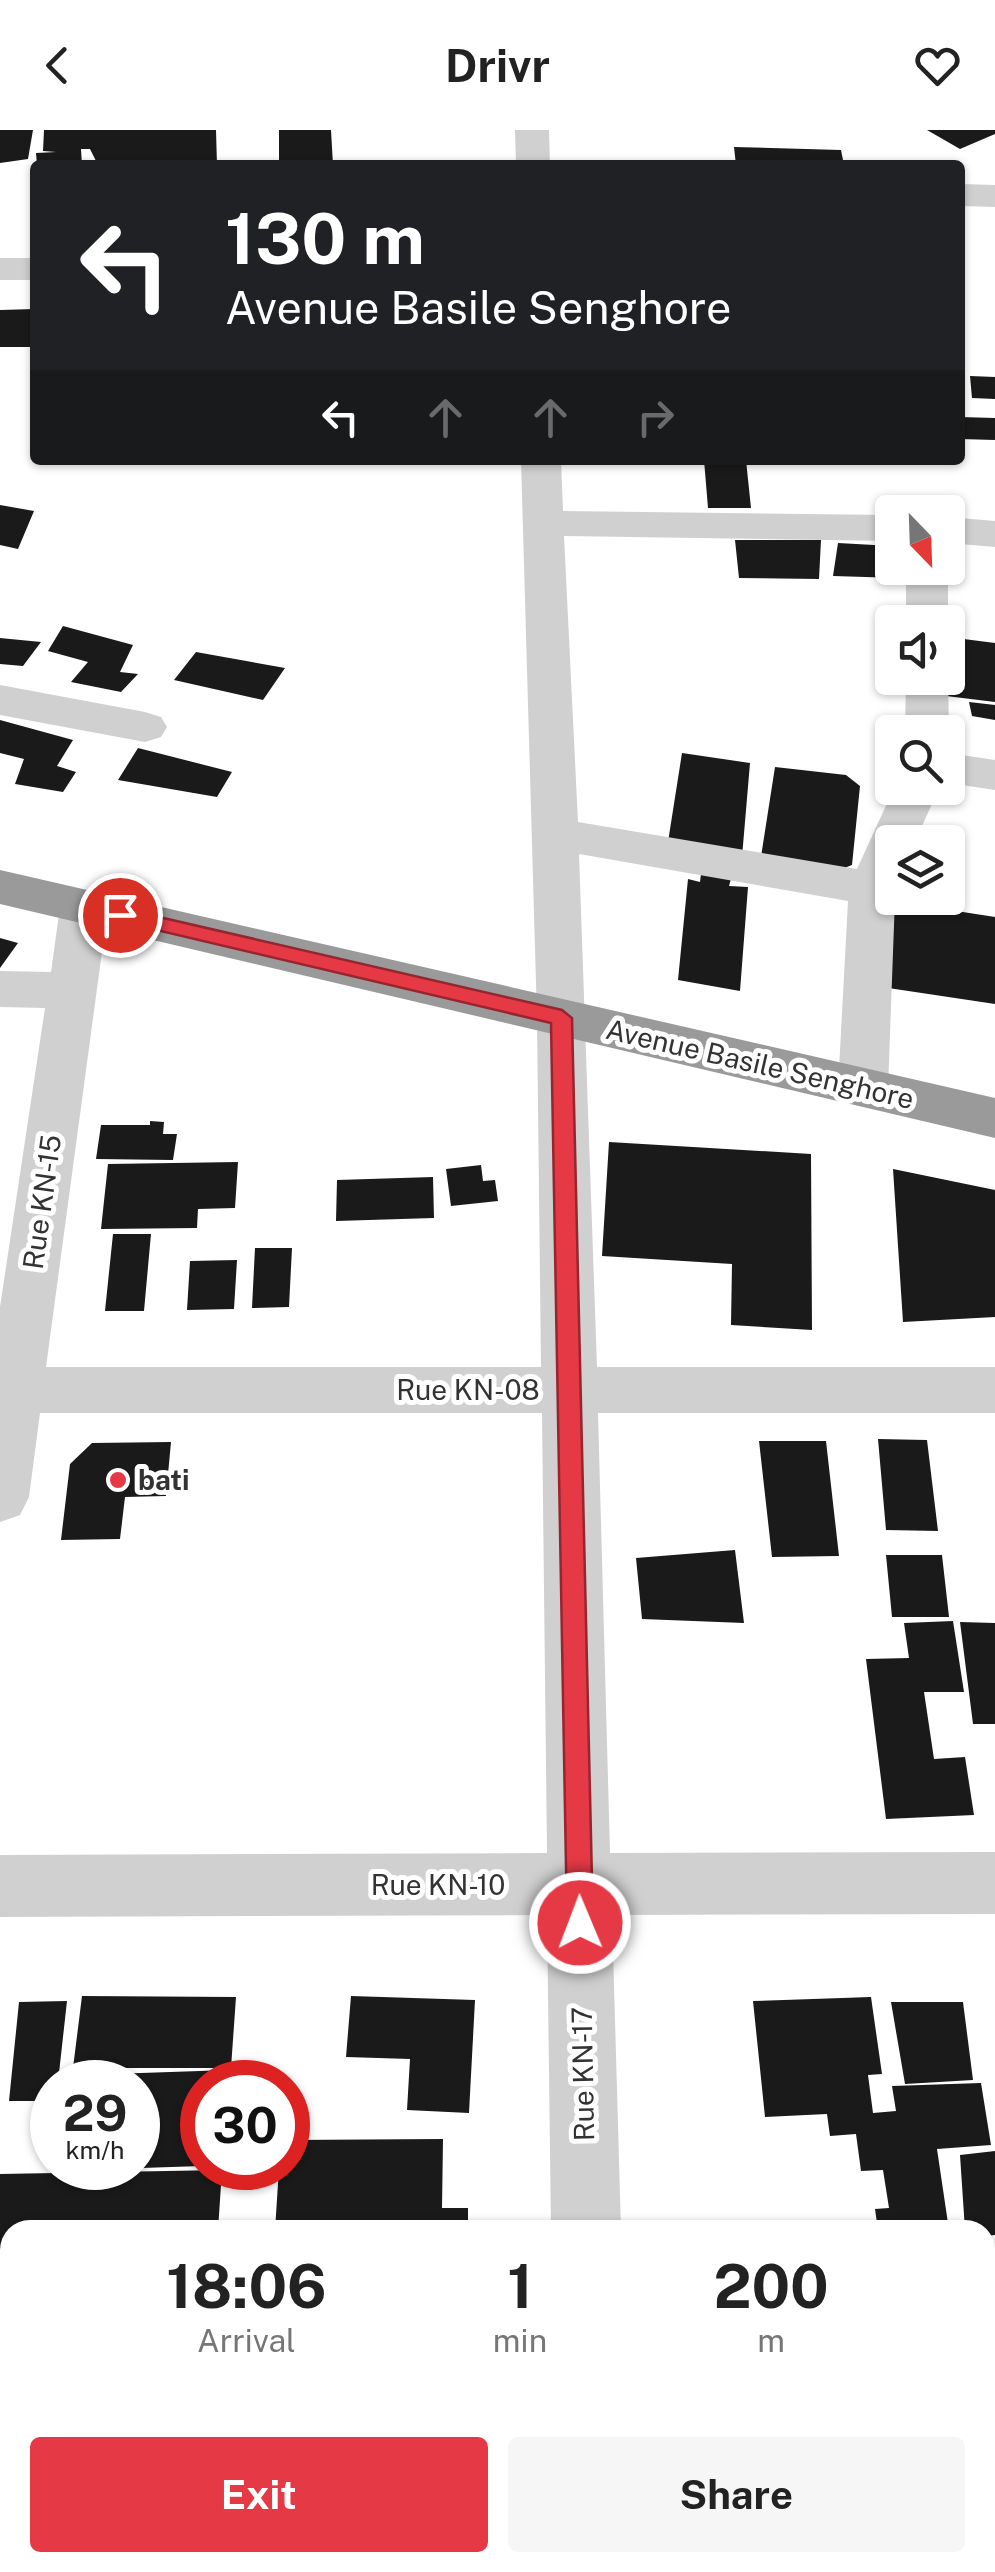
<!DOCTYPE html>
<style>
body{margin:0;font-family:"Public Sans",sans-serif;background:#f6f6f6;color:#222;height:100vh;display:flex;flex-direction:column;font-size:38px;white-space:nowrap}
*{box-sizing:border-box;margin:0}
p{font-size:32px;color:#767676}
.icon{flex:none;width:55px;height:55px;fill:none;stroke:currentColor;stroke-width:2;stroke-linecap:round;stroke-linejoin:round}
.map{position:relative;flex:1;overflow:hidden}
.panel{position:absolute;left:0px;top:2090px;width:995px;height:352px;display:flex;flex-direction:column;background:#fff;border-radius:30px 30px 0 0;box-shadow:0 2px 8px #0004}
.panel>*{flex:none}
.guide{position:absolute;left:30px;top:30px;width:935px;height:305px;border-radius:10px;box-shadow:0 2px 8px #0004;background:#202124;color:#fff;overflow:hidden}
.needle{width:65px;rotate:157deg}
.fabs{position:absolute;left:875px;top:365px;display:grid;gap:20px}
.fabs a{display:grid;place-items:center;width:90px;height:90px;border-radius:10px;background:#fff;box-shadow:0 2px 8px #0004;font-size:50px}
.speed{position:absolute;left:30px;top:1930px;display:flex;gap:20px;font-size:50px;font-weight:700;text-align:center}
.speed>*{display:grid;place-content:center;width:130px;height:130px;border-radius:50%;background:#fff;box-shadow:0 2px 8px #0004;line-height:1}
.speed small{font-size:25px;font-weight:400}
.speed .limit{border:15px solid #d22;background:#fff;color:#111}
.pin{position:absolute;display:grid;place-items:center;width:85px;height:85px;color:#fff;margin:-42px;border:5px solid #fff;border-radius:50%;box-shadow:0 2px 10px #0007}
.me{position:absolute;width:110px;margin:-55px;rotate:359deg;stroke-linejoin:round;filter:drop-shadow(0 0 8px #0008)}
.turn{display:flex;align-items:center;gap:35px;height:210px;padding:0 30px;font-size:45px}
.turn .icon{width:130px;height:130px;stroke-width:2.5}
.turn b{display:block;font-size:70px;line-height:85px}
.lanes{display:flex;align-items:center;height:95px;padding:0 30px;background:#0003;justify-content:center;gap:50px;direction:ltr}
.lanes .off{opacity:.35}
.eta{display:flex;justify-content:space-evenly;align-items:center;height:170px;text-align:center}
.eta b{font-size:60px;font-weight:700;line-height:70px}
.action{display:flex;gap:20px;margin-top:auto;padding:20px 30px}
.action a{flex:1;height:115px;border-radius:10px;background:#e63946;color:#fff;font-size:40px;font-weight:700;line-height:115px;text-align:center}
.action a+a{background:#f6f6f6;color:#222}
header{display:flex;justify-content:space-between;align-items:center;height:130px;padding:0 30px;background:#fff;font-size:45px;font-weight:700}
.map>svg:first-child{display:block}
.building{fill:#1a1a1a}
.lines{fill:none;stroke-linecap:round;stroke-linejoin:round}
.street{fill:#d0d0d0;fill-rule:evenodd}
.highway{fill:#9a9a9a;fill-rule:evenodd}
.route{fill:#e63946;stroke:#96252e;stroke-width:2.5}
.poi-dot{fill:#e63946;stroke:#fff;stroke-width:4}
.labels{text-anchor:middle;stroke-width:10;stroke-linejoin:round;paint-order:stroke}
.street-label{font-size:28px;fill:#333;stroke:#fff}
.poi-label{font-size:28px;font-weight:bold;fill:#333;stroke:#fff;text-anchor:start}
</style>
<header><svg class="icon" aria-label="back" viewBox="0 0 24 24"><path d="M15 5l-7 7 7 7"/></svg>Drivr<svg class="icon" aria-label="heart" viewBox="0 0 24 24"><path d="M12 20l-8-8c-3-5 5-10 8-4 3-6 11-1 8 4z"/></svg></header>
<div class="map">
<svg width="995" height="2442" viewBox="0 0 995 2442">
<rect width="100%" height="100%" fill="#fff"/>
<path class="building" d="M0,0H33L28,29L0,33Z
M44,0H216L217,35H98L90,19H81L82,35H37L36,23L56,22L43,21Z
M279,0H331L333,35H279Z
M927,0H995V4L960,19Z
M734,17L841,20L844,35H736Z
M35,179V217H0V180Z
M970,246L995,247V269L972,268Z
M960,287L995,288V310L960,309Z
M704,330H746L751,378H708Z
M0,375L34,381L18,419L0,415Z
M735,410H821L819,449L739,448Z
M838,413L892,416V438H900L898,448L833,446Z
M63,496L133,515L120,542L138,544L121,562L71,552L88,532L48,521Z
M948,507L995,513V572L930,564L948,548Z
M0,508L41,512L23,536L0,534Z
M196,522L285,538L263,570L174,550Z
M969,572L995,575V590L972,586Z
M0,590L73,610L57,636L76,642L63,662L15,654L24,629L0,623Z
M138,618L232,642L217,667L118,650Z
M682,623L750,633L742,727L668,712Z
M775,637L846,645L860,656L852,735L834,742L760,733Z
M701,744L731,749L729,756L748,757L740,861L678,850L688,749L700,752Z
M892,771L995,787V874L875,856Z
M0,808L18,813L0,838Z
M150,991L164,992L163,1004H177L173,1030L96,1029L101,995H150Z
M609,1012L811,1024L812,1200L731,1195L732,1134L602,1126Z
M238,1032L235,1078L198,1079L197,1098L101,1099L108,1034Z
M481,1035L483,1051L495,1050L498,1071L451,1076L446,1039Z
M893,1039L995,1060V1187L903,1192Z
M433,1047L434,1088L336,1091L337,1050Z
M113,1104H151L144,1181H105Z
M255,1118H292L289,1177L252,1178Z
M237,1130L234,1179L187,1180L190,1131Z
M878,1309L927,1310L938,1401L886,1400Z
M759,1311H826L839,1426L772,1427Z
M171,1312L166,1366L125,1367L120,1409L61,1410L70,1334L92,1313Z
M735,1420L744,1493L642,1489L636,1428Z
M886,1425H942L949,1487H892Z
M953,1491L964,1562H924L934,1629L965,1627L974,1685L886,1689L866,1529L909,1528L904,1493Z
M960,1492L995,1493V1594H973Z
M82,1866L236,1867L231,1938H73Z
M351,1866L475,1870L469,1983L407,1980L410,1929L346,1927Z
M871,1867L882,1944L868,1945L873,1983L896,1981L892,1956L981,1953L991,2015L937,2019L949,2100H878L875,2079L889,2078L883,2040L861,2041L856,2004L830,2006L827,1984L765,1987L753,1871Z
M67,1871L58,1952H52V1971H9L19,1872Z
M891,1872H963L973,1950L905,1954Z
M229,1940L228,1952H202V2036L141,2038L138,1952H82V1945Z
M443,2009L442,2078H468V2100H275L279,2038H288V2010Z
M995,2021V2105L985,2106V2100H965L960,2025Z
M222,2040L218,2100H10V2124H0V2044Z
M0,2139H10V2219H0Z
M985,2238L992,2239L995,2302H985Z
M4,2243L10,2244V2282L0,2281Z
M0,2301H10V2395H0Z
M985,2309H995V2397H985Z"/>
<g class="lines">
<path class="street" d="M515,0H549L550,35H516Z
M960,54L995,55V77L960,76Z
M0,128H35V150H0Z
M521,330H561L563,381L892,385V411L564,406L578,692L857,739L894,658H939L915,712H892L895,768L888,958L881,972L863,977L845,972L838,958L848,771L579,724L597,1237H995V1283H598L610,1723L995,1722V1784L612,1785L621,2100H551L547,1785L0,1787V1725L547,1723L542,1283H40L29,1367L20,1385L0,1392V1177L45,878L0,877V841L51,842L60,777L67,765L84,760L101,765L108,777L46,1237H541L537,888Z
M948,387L995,391V417L948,413Z
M948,437V493L906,492V438Z
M948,546L949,602L948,605L905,602L906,548Z
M0,555L145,582L161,587L167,597L161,607L145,612L0,585Z
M948,623L995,630V660L948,653Z
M555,2432H631L632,2442H556Z"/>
<path class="highway" d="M0,740L995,968V1008L0,774Z"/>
</g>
<path class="route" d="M120,778L562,880L572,888L593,1793L589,1802L580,1806L571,1802L567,1793L551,893L114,790L111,785Z"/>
<circle class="poi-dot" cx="118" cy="1350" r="10"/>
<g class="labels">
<g class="street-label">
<text transform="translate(760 934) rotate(13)" y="10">Avenue Basile Senghore</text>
<text transform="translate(42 1072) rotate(-82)" y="10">Rue KN-15</text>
<text x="468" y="1270">Rue KN-08</text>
<text x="438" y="1765">Rue KN-10</text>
<text transform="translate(583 1944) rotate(-91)" y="10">Rue KN-17</text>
</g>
<g class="poi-label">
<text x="138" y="1360">bati</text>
</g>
</g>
</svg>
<div class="fabs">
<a><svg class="needle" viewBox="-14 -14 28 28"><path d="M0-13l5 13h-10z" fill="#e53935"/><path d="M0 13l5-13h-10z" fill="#767676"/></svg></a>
<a><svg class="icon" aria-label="sound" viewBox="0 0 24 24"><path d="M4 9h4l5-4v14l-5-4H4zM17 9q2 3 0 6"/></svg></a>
<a><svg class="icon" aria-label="search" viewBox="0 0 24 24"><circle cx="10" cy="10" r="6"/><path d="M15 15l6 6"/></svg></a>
<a><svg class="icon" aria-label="layers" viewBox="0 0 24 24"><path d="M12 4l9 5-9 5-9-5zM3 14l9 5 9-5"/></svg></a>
</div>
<div class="speed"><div>29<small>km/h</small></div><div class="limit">30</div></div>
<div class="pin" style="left:120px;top:785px;background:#d93025"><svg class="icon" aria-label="arrive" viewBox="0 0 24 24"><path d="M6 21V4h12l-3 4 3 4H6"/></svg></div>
<svg class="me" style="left:580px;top:1793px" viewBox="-20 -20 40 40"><circle r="17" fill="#e63946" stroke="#fff" stroke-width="3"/><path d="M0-11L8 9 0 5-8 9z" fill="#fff"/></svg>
<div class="guide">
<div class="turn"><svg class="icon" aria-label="left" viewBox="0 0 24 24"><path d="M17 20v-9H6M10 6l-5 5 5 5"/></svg><div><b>130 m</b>Avenue Basile Senghore</div></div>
<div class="lanes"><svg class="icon" aria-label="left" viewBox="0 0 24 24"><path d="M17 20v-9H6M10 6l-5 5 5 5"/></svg><svg class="icon off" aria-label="ahead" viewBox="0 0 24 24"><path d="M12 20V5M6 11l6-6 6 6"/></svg><svg class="icon off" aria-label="ahead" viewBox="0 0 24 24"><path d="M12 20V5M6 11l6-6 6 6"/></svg><svg class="icon off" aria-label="right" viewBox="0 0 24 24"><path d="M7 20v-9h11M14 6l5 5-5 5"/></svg></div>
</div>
<section class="panel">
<div class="eta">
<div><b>18:06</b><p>Arrival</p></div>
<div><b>1</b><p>min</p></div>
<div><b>200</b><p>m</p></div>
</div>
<div class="action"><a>Exit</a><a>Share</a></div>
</section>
</div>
